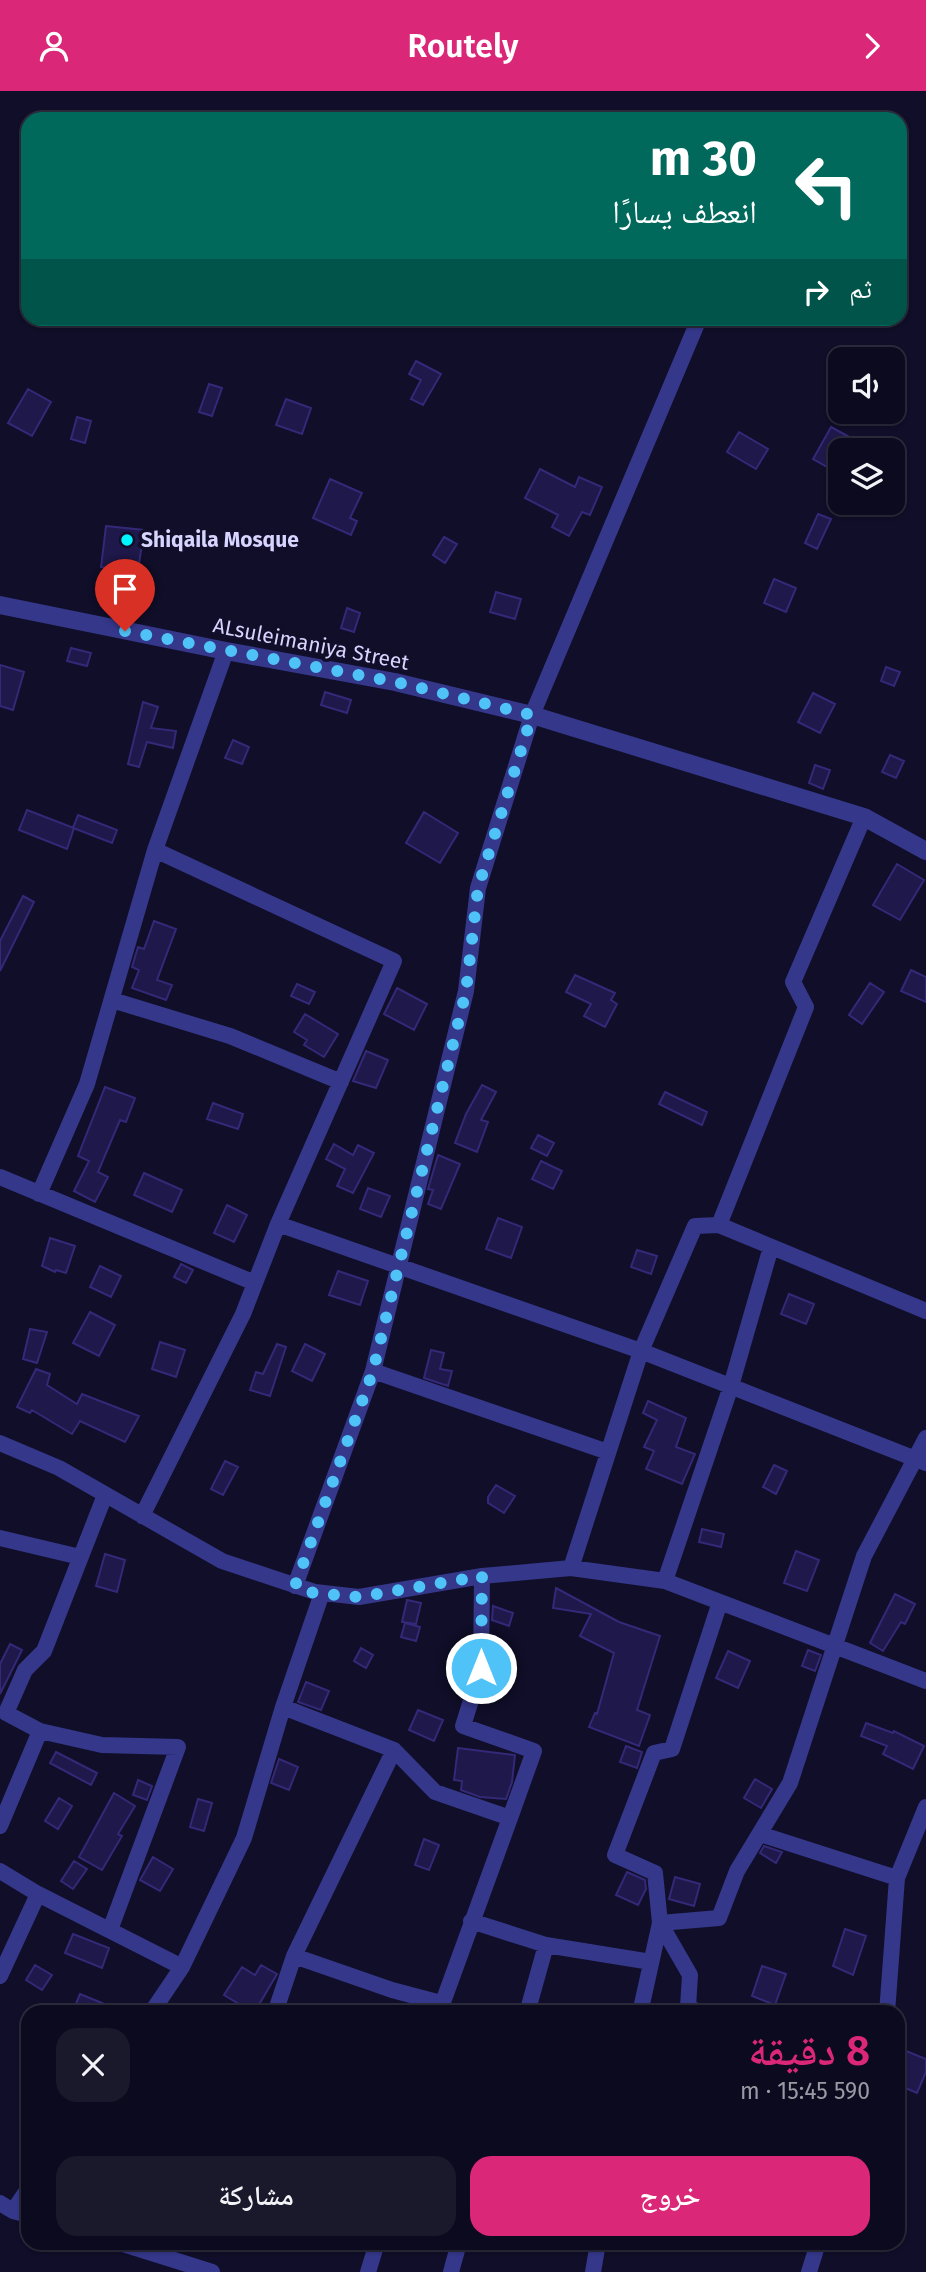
<!DOCTYPE html>
<html lang="ar">
<meta charset="utf-8">
<style>
body{margin:0;font-family:"Fira Sans","Noto Naskh Arabic",sans-serif;background:#1a182b;color:#f1f3f6;direction:rtl;height:100vh;display:flex;flex-direction:column;font-size:26px;white-space:nowrap}
*{box-sizing:border-box;margin:0}
p{font-size:23px;color:#9a9aa4}
.icon{flex:none;width:38px;height:38px;fill:none;stroke:currentColor;stroke-width:2;stroke-linecap:round;stroke-linejoin:round}
.map{position:relative;flex:1;overflow:hidden;direction:ltr}
.side{position:absolute;left:21px;top:1914px;width:884px;height:245px;display:flex;flex-direction:column;background:#0c0a1e;border-radius:21px;box-shadow:0 2px 5px #0004,0 0 0 2px #2c2b3c;direction:rtl}
.side>*{flex:none}
.banner{position:absolute;left:21px;top:21px;width:886px;height:214px;border-radius:21px;box-shadow:0 2px 5px #0004,0 0 0 2px #2c2b3c;direction:rtl;background:#00695c;color:#fff;overflow:hidden}
.tools{position:absolute;left:828px;top:256px;display:grid;gap:14px}
.tools a{display:grid;place-items:center;width:77px;height:77px;border-radius:14px;background:#0c0a1e;box-shadow:0 2px 5px #0004,0 0 0 2px #2c2b3c;font-size:35px}
.pin{position:absolute;display:grid;place-items:center;width:60px;height:60px;color:#fff;margin:-72px -30px;border-radius:50% 50% 50% 0;rotate:-45deg;box-shadow:0 0 7px #0007}
.pin .icon{rotate:45deg}
.me{position:absolute;width:77px;margin:-38px;rotate:0deg;stroke-linejoin:round;filter:drop-shadow(0 0 5px #0008)}
.turn{display:flex;align-items:center;gap:24px;height:147px;padding:0 35px;font-size:32px}
.turn .icon{width:91px;height:91px;stroke-width:2.5}
.turn b{display:block;font-size:49px;line-height:60px}
.then{display:flex;align-items:center;height:66px;padding:0 35px;background:#0003;gap:14px;font-size:26px}
.round{display:grid;place-items:center;flex:none;width:74px;height:74px;border-radius:21px;background:#1a182b}
.head{display:flex;align-items:center;justify-content:space-between;height:119px;padding:0 35px}
h1{font-size:42px;font-weight:600;line-height:52px;color:#db2777}
.action{display:flex;gap:14px;margin-top:auto;padding:14px 35px}
.action a{flex:1;height:80px;border-radius:21px;background:#db2777;color:#fff;font-size:28px;font-weight:600;line-height:80px;text-align:center}
.action a+a{background:#1a182b;color:#f1f3f6}
header{display:flex;justify-content:space-between;align-items:center;height:91px;padding:0 35px;background:#db2777;color:#fff;font-size:32px;font-weight:600}
.map>svg:first-child{display:block}
.building{fill:#1f184a;stroke:#332978;stroke-width:2}
.lines{fill:none;stroke-linecap:round;stroke-linejoin:round}
.minor{stroke:#35378a;stroke-width:16}
.tertiary{stroke:#35378a;stroke-width:18}
.route{stroke:#4fc3f7;stroke-width:12;stroke-dasharray:0 21.6}
.poi-dot{fill:#00f5ff;stroke:#100e28;stroke-width:2.5}
.labels{text-anchor:middle;stroke-width:7;stroke-linejoin:round;paint-order:stroke}
.poi-label{font-size:21px;font-weight:bold;fill:#d7d4ff;stroke:#100e28;text-anchor:start}
.street-label{font-size:21px;fill:#d7d4ff;stroke:#100e28}
</style>
<header><svg class="icon" aria-label="forward" viewBox="0 0 24 24"><path d="M9 5l7 7-7 7"/></svg>Routely<svg class="icon" aria-label="person" viewBox="0 0 24 24"><circle cx="12" cy="8" r="4"/><path d="M4 21q1-7 8-7t8 7"/></svg></header>
<div class="map">
<svg width="926" height="2181" viewBox="0 0 926 2181">
<rect width="100%" height="100%" fill="#100e28"/>
<path class="building" d="M416,270L441,283L423,314L411,308L421,289L409,283Z
M209,293L222,297L212,325L199,321Z
M28,298L51,311L32,345L8,332Z
M286,308L311,317L302,343L276,334Z
M77,326L91,330L85,352L71,348Z
M831,336L873,359H840V383L813,368Z
M739,341L768,358L756,378L727,361Z
M540,378L575,396L579,386L602,396L590,424L582,421L569,445L552,436L558,424L525,407Z
M330,388L362,402L350,427L357,430L351,444L313,427Z
M818,423L831,428L817,458L805,452Z
M106,435L144,439L138,480L101,476Z
M444,446L457,453L445,472L433,464Z
M774,488L796,497L786,521L764,512Z
M496,501L521,508L515,528L490,521Z
M347,517L360,522L354,541L341,537Z
M71,557L91,562L87,575L67,570Z
M0,574L24,581L13,619L0,615Z
M886,576L900,581L894,595L881,590Z
M325,601L351,609L347,622L321,614Z
M813,602L835,613L820,642L798,631Z
M143,611L158,616L151,637L176,640L173,657L147,651L139,676L128,673Z
M233,649L249,656L242,673L225,667Z
M890,664L904,670L896,687L882,681Z
M815,674L830,679L823,698L809,692Z
M27,719L74,737L67,758L19,739Z
M424,721L458,742L440,772L406,752Z
M78,724L117,739L112,752L73,737Z
M897,773L924,789L900,829L873,814Z
M23,805L34,811L0,880V850Z
M154,830L176,838L157,889L172,894L166,909L132,897L139,879L132,876L138,856L144,858Z
M911,879L926,886V911L901,900Z
M575,884L615,902L611,909L617,913L605,936L584,925L591,913L566,901Z
M870,892L884,901L862,933L849,924Z
M297,893L315,901L309,913L291,905Z
M397,897L427,913L414,939L384,923Z
M305,923L338,943L324,966L304,954L307,949L294,941Z
M366,960L388,969L376,997L353,990Z
M482,994L496,1001L481,1029L488,1031L477,1061L455,1052L466,1023Z
M105,996L135,1007L126,1031L120,1029L98,1081L108,1086L95,1111L74,1100L89,1070L78,1065Z
M665,1001L707,1021L702,1034L659,1013Z
M213,1012L243,1023L238,1038L207,1028Z
M538,1044L554,1052L547,1065L531,1057Z
M334,1053L353,1064L358,1054L374,1062L353,1102L337,1095L345,1078L326,1068Z
M438,1064L460,1073L441,1118L428,1113L433,1099L428,1098Z
M541,1070L562,1080L553,1098L532,1088Z
M144,1082L182,1099L172,1121L134,1104Z
M368,1097L390,1105L381,1126L360,1118Z
M227,1114L247,1124L234,1151L214,1142Z
M498,1127L522,1136L511,1167L486,1158Z
M50,1147L75,1155L66,1182L56,1179L55,1181L42,1175Z
M637,1159L657,1165L651,1183L631,1176Z
M181,1173L193,1179L186,1192L174,1186Z
M100,1175L121,1185L111,1206L90,1196Z
M338,1180L368,1190L360,1214L329,1204Z
M789,1203L814,1213L806,1233L781,1223Z
M90,1221L115,1234L99,1265L73,1252Z
M30,1238L47,1241L37,1272L23,1268Z
M160,1251L185,1259L176,1286L152,1278Z
M277,1253L286,1256L270,1305L250,1299L256,1281L263,1283Z
M305,1253L325,1263L312,1290L292,1280Z
M431,1259L444,1262L440,1278L452,1280L448,1295L424,1287Z
M36,1278L50,1283L47,1294L77,1313L82,1303L139,1325L125,1351L80,1330L72,1343L32,1319L30,1322L17,1316Z
M648,1310L686,1327L676,1356L695,1363L682,1393L646,1378L654,1360L644,1356L657,1329L643,1322Z
M225,1370L238,1376L223,1404L211,1398Z
M774,1374L787,1380L776,1403L763,1396Z
M496,1394L515,1405L504,1422L488,1412V1406Z
M702,1438L724,1443L721,1456L699,1451Z
M796,1460L819,1469L807,1500L784,1492Z
M105,1463L125,1469L117,1501L96,1495Z
M556,1497L619,1531L660,1545L637,1619L650,1624L639,1655L589,1636L595,1622L597,1623L614,1562L580,1545L591,1523L553,1517Z
M895,1503L915,1513L905,1533L901,1531L883,1560L870,1552Z
M407,1509L421,1512L416,1533L402,1531Z
M493,1515L513,1522L509,1535L492,1529Z
M405,1532L420,1536L416,1550L401,1546Z
M10,1553L22,1559L0,1603V1573Z
M361,1557L373,1564L366,1577L354,1570Z
M808,1559L821,1564L815,1580L802,1575Z
M728,1560L750,1570L738,1597L716,1587Z
M306,1591L329,1600L321,1619L298,1611Z
M418,1619L443,1629L434,1650L409,1639Z
M866,1632L893,1642L894,1640L924,1655L913,1678L883,1663L887,1655L861,1645Z
M626,1655L642,1661L637,1677L620,1671Z
M458,1657L515,1664L512,1691L506,1708L480,1706L461,1699L462,1690L454,1689Z
M56,1661L97,1682L91,1694L50,1672Z
M279,1668L298,1676L289,1699L271,1692Z
M755,1688L772,1698L761,1717L744,1707Z
M138,1689L152,1695L147,1709L133,1704Z
M114,1702L135,1715L118,1743L122,1745L102,1779L79,1766Z
M59,1707L72,1715L58,1738L45,1730Z
M198,1708L212,1712L204,1740L190,1736Z
M424,1748L439,1754L429,1779L415,1774Z
M764,1755L782,1761L776,1772L760,1762Z
M153,1766L173,1778L160,1800L140,1789Z
M74,1770L87,1778L73,1798L61,1790Z
M627,1781L645,1789L646,1798L638,1814L616,1804Z
M675,1786L700,1793L694,1815L669,1808Z
M845,1838L866,1845L853,1884L833,1875Z
M73,1843L109,1857L102,1877L65,1862Z
M35,1874L52,1884L42,1899L26,1889Z
M261,1874L277,1883L254,1922L224,1904L242,1876L255,1884Z
M762,1875L786,1883L775,1914L752,1905Z
M80,1903L124,1921V1922H72Z
M906,1960L926,1968V1981L917,2002L898,1994V1979Z"/>
<g class="lines">
<path class="minor" d="M226,560L155,759L394,870L278,1133
M112,909L230,945L341,991
M0,1086L255,1192
M39,1103L87,993L155,759
M719,1134L926,1220
M373,1280L608,1361
M0,1352L59,1377L222,1470L315,1501L359,1506L482,1485L571,1477L665,1490L926,1590
M142,1425L243,1223L278,1133L641,1260L926,1372
M0,1447L80,1466
M571,1477L641,1260L695,1135L719,1134L806,916L793,891L864,726
M482,1485L481,1577L463,1635L534,1660L510,1727
M665,1490L731,1295L771,1156
M295,1495L373,1280L466,900L478,797L532,624L699,228
M322,1502L283,1616L394,1659L435,1701L510,1727L439,1922
M40,1640L6,1622L25,1579L44,1560L105,1404
M0,1735L40,1640L102,1654L178,1656L110,1839
M760,1743L897,1787
M0,1780L38,1803L182,1876
M471,1830L546,1854L527,1922
M546,1854L651,1871
M294,1865L392,1899L441,1912
M0,1885L38,1803
M151,1922L182,1876L244,1747L283,1616
M275,1922L294,1865L394,1659
M640,1922L660,1832L719,1827L737,1780L790,1692L864,1465L926,1347
M702,1922L688,1916L690,1884L660,1832L655,1782L615,1764L654,1662L672,1658L720,1511
M887,1922L897,1787L926,1716
M0,2112L13,2120L28,2124
M13,2120L28,2098
M120,2152L212,2181
M368,2181L377,2152
M451,2181L459,2152
M593,2181L598,2152
M809,2181L818,2152"/>
<path class="tertiary" d="M0,514L226,560L395,591L532,624L864,726L926,760"/>
</g>
<g class="lines">
<path class="route" d="M125,540L396,591L532,624L478,797L466,900L373,1280L295,1495L314,1502L359,1506L482,1485L481,1577"/>
</g>
<circle class="poi-dot" cx="127" cy="449" r="7"/>
<g class="labels">
<g class="poi-label">
<text x="141" y="456">Shiqaila Mosque</text>
</g>
<g class="street-label">
<text transform="translate(311 553) rotate(11)" y="7">ALsuleimaniya Street</text>
</g>
</g>
</svg>
<div class="tools">
<a><svg class="icon" aria-label="sound" viewBox="0 0 24 24"><path d="M4 9h4l5-4v14l-5-4H4zM17 9q2 3 0 6"/></svg></a>
<a><svg class="icon" aria-label="layers" viewBox="0 0 24 24"><path d="M12 4l9 5-9 5-9-5zM3 14l9 5 9-5"/></svg></a>
</div>
<div class="pin" style="left:125px;top:540px;background:#d93025"><svg class="icon" aria-label="arrive" viewBox="0 0 24 24"><path d="M6 21V4h12l-3 4 3 4H6"/></svg></div>
<svg class="me" style="left:481px;top:1577px" viewBox="-20 -20 40 40"><circle r="17" fill="#4fc3f7" stroke="#fff" stroke-width="3"/><path d="M0-11L8 9 0 5-8 9z" fill="#fff"/></svg>
<div class="banner">
<div class="turn"><svg class="icon" aria-label="left" viewBox="0 0 24 24"><path d="M17 20v-9H6M10 6l-5 5 5 5"/></svg><div><b>30 m</b>انعطف يسارًا</div></div>
<div class="then">ثم<svg class="icon" aria-label="right" viewBox="0 0 24 24"><path d="M7 20v-9h11M14 6l5 5-5 5"/></svg></div>
</div>
<section class="side">
<div class="head"><div><h1>8 دقيقة</h1><p>590 m · 15:45</p></div><a class="round"><svg class="icon" aria-label="close" viewBox="0 0 24 24"><path d="M6 6l12 12M18 6L6 18"/></svg></a></div>
<div class="action"><a>خروج</a><a>مشاركة</a></div>
</section>
</div>
